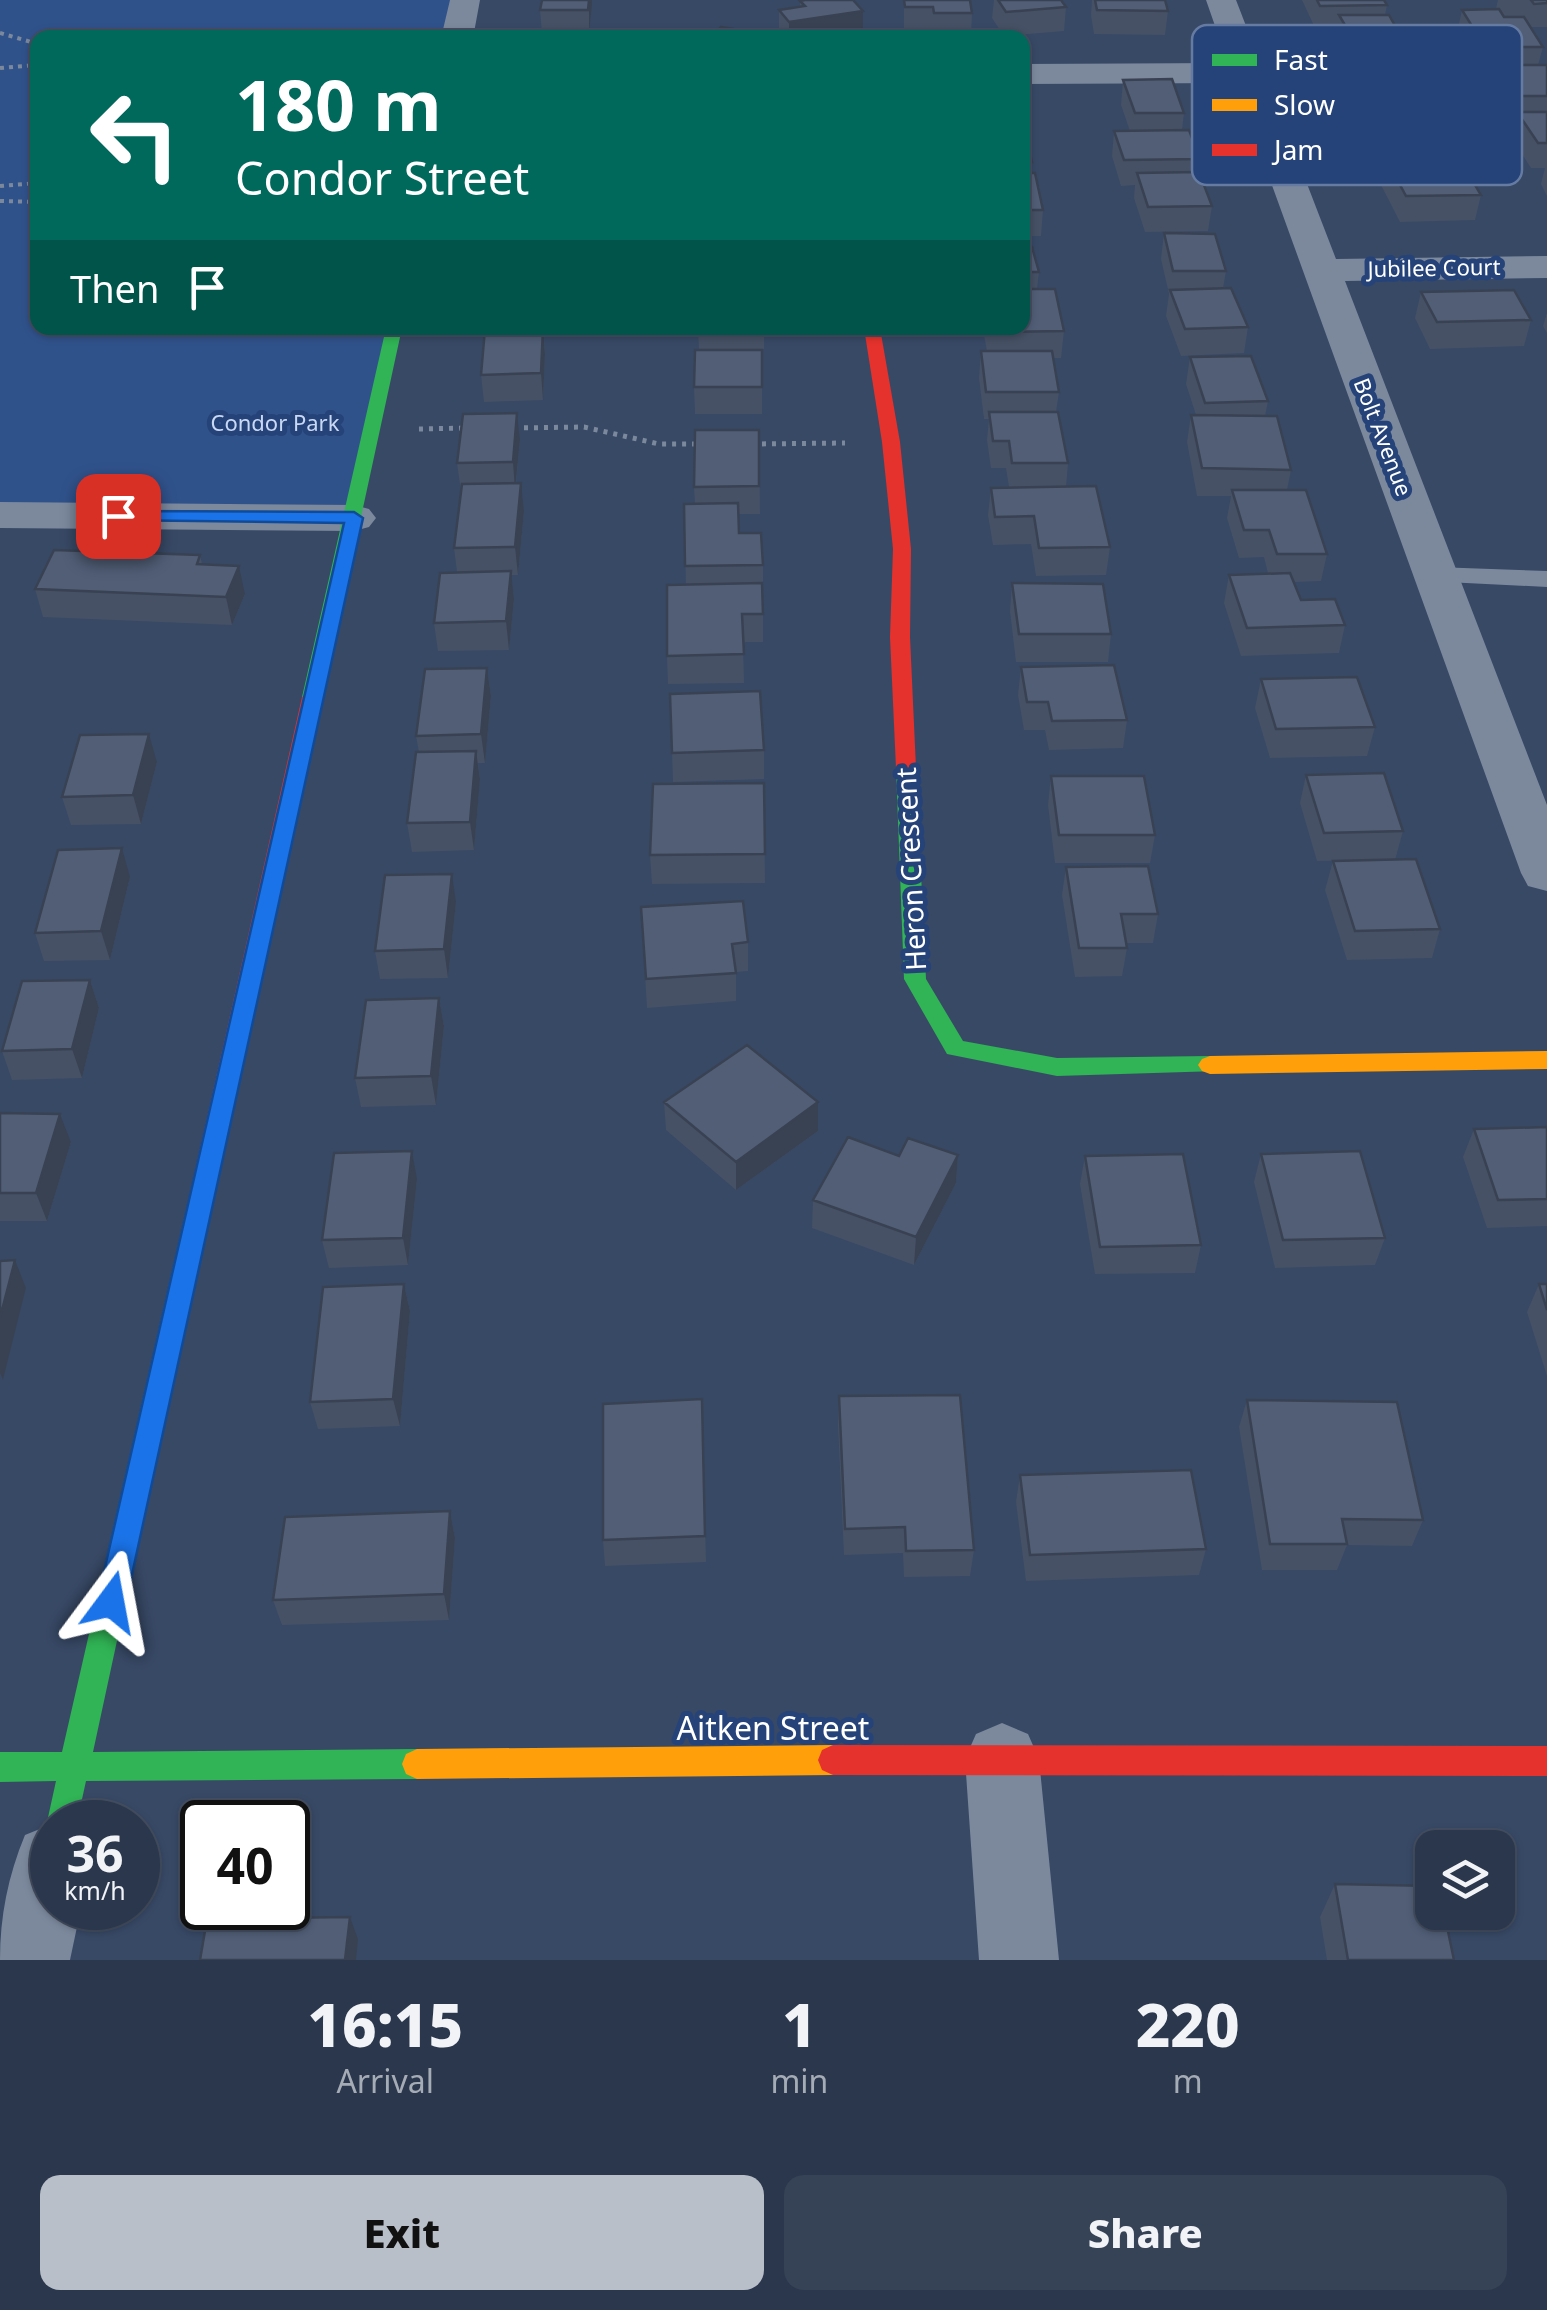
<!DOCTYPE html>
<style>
body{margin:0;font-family:"Noto Sans",sans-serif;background:#364256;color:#f1f3f6;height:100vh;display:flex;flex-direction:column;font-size:38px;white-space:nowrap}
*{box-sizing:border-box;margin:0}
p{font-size:32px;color:#a5acb5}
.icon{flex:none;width:55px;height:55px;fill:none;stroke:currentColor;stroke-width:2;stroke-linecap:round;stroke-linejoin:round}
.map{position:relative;height:1960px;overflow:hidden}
.drawer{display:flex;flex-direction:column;background:#2a374c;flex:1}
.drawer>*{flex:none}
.guide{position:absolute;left:30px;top:30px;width:1000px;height:305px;border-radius:20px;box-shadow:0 2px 8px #0004,0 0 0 2px #465164;background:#00695c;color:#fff;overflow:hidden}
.fabs{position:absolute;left:1415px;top:1830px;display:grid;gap:20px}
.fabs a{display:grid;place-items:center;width:100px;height:100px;border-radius:20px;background:#2a374c;box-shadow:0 2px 8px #0004,0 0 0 2px #465164;font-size:50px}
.speed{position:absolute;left:30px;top:1800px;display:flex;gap:20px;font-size:50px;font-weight:700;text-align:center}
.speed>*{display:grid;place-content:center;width:130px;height:130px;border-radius:50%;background:#2a374c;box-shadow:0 2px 8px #0004,0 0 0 2px #465164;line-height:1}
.speed small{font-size:25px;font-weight:400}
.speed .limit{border:5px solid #111;border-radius:15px;background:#fff;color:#111}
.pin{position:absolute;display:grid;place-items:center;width:85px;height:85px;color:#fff;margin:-42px;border-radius:20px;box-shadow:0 5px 15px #0006}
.me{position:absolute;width:110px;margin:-55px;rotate:13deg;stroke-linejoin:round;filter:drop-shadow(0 0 8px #0008)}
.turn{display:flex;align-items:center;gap:35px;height:210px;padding:0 40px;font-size:45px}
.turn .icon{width:130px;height:130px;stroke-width:2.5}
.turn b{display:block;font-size:70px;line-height:85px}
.then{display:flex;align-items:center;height:95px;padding:0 40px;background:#0003;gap:20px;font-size:38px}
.eta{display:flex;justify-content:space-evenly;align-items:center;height:170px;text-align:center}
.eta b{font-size:60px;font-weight:800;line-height:70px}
.cta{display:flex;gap:20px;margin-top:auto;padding:20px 40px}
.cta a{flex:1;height:115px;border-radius:20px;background:#b9bfc9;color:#111;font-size:40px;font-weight:800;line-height:115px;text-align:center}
.cta a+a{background:#364256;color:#f1f3f6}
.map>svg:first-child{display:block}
.green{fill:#30528b}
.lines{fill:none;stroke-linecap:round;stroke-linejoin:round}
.path-far1{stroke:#7c899d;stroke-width:4;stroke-dasharray:4 5;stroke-linecap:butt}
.path{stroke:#7c899d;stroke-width:5;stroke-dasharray:4 6;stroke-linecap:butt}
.lane{fill:#7c899d;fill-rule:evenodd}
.street{fill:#7c899d;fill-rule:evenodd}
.fast{fill:#30b455;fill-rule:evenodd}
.slow{fill:#ff9f0a;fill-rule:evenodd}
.jam{fill:#e5322d;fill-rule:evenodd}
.wall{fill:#465165}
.shaded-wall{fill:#394253}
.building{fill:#515e76;stroke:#394253;stroke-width:2.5}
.route{fill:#1a73e8;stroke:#114b97;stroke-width:2.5}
.labels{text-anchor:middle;stroke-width:10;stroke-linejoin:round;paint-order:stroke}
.far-street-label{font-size:22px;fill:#fff;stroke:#254379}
.far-park-label{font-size:22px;fill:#cad9f3;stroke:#254379}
.street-label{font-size:28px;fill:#fff;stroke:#254379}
.near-street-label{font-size:32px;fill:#fff;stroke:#254379}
.key{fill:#254379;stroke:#667ba1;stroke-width:2.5}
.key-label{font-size:28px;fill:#fff}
</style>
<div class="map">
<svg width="1547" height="1960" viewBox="0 0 1547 1960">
<rect width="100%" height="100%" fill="#384966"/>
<path class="green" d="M0,0H465L457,37L38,38V328H394L354,518L0,515Z"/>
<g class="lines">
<path class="path-far1" d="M0,33L38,44
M0,68L37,65
M0,186L38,183
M0,201L38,202"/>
<path class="path" d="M514,428L584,427L659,444H700
M419,429L467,428
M752,444L845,443"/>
<path class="lane" d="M1435,567L1547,571V587L1426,581L1422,575L1426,569Z"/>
<path class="street" d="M450,0H480L473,38H441Z
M1206,0H1236L1336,259L1547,256V278L1345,281L1547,805V891L1528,886L1521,873L1235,83L1022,84V64L1228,63Z
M0,502L354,505L369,509L376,518L369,527L354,531L0,528Z
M1002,1723L1028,1734L1039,1759L1059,1960H979L965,1759L976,1734Z
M52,1824V1908H81L70,1960H0C0,1916 8,1876 25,1835Z"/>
<path class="fast" d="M386,328H402L322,697L312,703L302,697Z
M906,761L916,768L926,979L963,1041L1057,1058L1210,1056L1218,1059L1222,1065L1218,1071L1057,1076L947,1054L904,979L896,768Z
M198,1200L207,1203L210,1210L93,1752L417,1749L428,1754L432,1764L428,1774L417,1779L86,1781L77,1822H52V1833L47,1822L56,1781L0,1782V1752H62L186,1210L189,1203Z"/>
<path class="slow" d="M1547,1051V1069L1210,1074L1202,1071L1198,1065L1202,1059L1210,1056Z
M833,1745L844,1750L848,1760L844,1770L833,1775L417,1779L406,1774L402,1764L406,1754L417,1749Z"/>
<path class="jam" d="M864,328H880L900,442L911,549L910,637L916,768L906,775L896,768L890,637L893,549L882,442Z
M312,691L322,697L210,1210L207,1217L198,1220L189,1217L186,1210L302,697Z
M833,1745L1547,1746V1776L833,1775L822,1770L818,1760L822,1750Z"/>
</g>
<path class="wall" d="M542,0H592L589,33H542L540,10Z
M904,0H970L972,13L971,36H933L932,31H904Z
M994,0H1061L1066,7L1064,31L1004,36L992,18Z
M1092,0H1165L1168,11L1165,35L1094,34L1091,15Z
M1302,0H1384L1387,5L1385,15L1403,40L1397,64L1413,93L1411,105L1454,121L1448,146H1445L1443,156L1481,195L1475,220L1400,222L1380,183L1383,168H1375L1368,154L1372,137L1368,130L1371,118L1355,119L1336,82L1339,65H1332L1324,50L1328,29L1316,30Z
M1498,0H1547V27H1531L1543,47L1538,65H1547V196L1541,184L1545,168H1531L1511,137L1515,121H1508L1491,90L1496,71L1479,72L1457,33L1462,10L1496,9Z
M800,1L863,11V35L848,38H782L779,34V10L800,7Z
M1123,80L1184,113L1182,130L1200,159L1198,172L1212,206L1208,231L1145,232L1134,198L1135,185L1121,186L1112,156L1114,131H1130L1121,105Z
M1022,125L1032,162L1031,173L1043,210L1041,236H1022Z
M1164,233L1226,271L1223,288L1248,327L1244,353L1181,356L1166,316L1169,294L1161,259Z
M1022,247L1039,272L1037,289L1064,331L1061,358H1053L1059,392L1056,412L1068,463L1066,487L1110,547L1106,575L1036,576L1031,544L993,545L988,515L991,488L1009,487L1006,468H991L987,440L989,419H984L979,378L981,351H987L984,335H972L971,328H1022Z
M1421,292L1531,320L1524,346L1430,349L1415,318Z
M1547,313V333L1543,326Z
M495,328H573L572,336H544L545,354L543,400L484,402L481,375Z
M698,328H764V349L699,350Z
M762,350V414H695L694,387Z
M1190,357L1268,401L1265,416L1291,470L1287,490L1327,554L1321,581L1294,582L1301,600L1345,625L1339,653L1241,656L1224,603L1229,575L1268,573L1264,557L1239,558L1227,518L1231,496H1197L1187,442L1191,415H1196L1186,384Z
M759,430L760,514H738L739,533L763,565V642H743L744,683L668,684L667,656L686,585L684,504H695L694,487Z
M520,440L516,483L524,511L518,575H511L514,599L509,650L438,651L434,623L457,572L454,548L461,491L457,463Z
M200,555L202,564L245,594L232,625L43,617L35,589Z
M1012,583L1111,634L1108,662H1016L1010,611Z
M1021,667L1127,720L1123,748L1049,750L1045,730H1024L1018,695Z
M487,668L491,696L485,763H478L480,779L474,850L412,852L407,823L419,752L416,736Z
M1261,679L1375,727L1367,756L1270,758L1255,708Z
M670,694L764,750V779L673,782Z
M157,762L141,824L71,825L62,797Z
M1306,775L1403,831L1395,860L1440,929L1432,958L1347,960L1325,890L1333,861L1373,860L1317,861L1300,803Z
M1051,776L1155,835L1150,863H1055L1048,805Z
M764,783L765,883L652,884L650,855Z
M1066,867L1158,914L1153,943H1126L1127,948L1122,976L1075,977L1062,895Z
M130,877L110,960L44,961L35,933Z
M456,902L448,978L380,979L375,951Z
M641,907L748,942V971L736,972V1001L647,1008Z
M90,980L99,1008L82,1078L12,1080L2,1051Z
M439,998L444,1026L436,1105L361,1107L355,1078Z
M664,1102H818V1131L736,1190L666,1130Z
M0,1113L71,1142L47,1221H0Z
M1547,1127V1226L1487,1228L1463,1157L1474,1129Z
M1261,1154L1385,1238L1375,1265L1275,1268L1254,1182Z
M958,1155L956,1183L914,1265L812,1228L813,1200L899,1156Z
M1085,1156L1201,1245L1195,1273L1095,1274L1080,1184Z
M417,1179L408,1265L329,1268L322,1240Z
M404,1284L410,1311L400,1426L318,1429L310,1402Z
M1539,1284H1547V1376L1527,1312Z
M839,1396L974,1550L970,1576L904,1577L903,1553L844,1555L838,1424Z
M702,1399L706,1562L605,1566L603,1540Z
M1247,1400L1423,1520L1412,1546L1347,1545L1337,1570H1262L1239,1427Z
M1020,1475L1206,1549L1199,1575L1026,1581L1016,1502Z
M450,1511L455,1538L449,1620L282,1625L273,1600Z
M1335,1884L1454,1960H1327L1320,1917Z"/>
<path class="shaded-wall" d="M589,0H592V5L589,33Z
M863,11V35L848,38H789V22Z
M543,328L545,354L543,400L541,373Z
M517,413L520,440L515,490L513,462Z
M521,483L524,511L518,575L515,547Z
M239,566L245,594L232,625L226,597Z
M511,571L514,599L509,650L506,621Z
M487,668L491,696L485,763L481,734Z
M149,734L157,762L141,824L133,795Z
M476,751L480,779L474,850L470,822Z
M122,848L130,877L110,960L101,931Z
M452,874L456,902L448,978L444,949Z
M90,980L99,1008L82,1078L72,1049Z
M439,998L444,1026L436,1105L431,1076Z
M818,1102V1131L736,1190V1162Z
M60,1114L71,1142L47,1221L36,1193Z
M412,1151L417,1179L408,1265L403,1238Z
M958,1155L956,1183L914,1265L916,1237Z
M15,1260L26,1288L3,1380L0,1373V1318Z
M404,1284L410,1311L400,1426L393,1399Z
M450,1511L455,1538L449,1620L444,1594Z
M350,1917L358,1939L356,1960H345Z"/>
<path class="building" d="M542,0H589L588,10H540Z
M853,0L863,11L789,22L779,10L805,6L800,1L805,0Z
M904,0H970L972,13H934L933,7H905Z
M998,0H1061L1066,7L1006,12Z
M1095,0H1165L1168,11L1097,10Z
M1317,0H1384L1387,5L1320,6Z
M1531,0H1547V3L1534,4Z
M1499,9L1504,17H1524L1543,47H1485L1462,10Z
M1339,15H1389L1403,40L1336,41L1328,26L1345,25Z
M721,27L778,36L776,38H710Z
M542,32H582L581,38H541Z
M1497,65H1547V96H1514Z
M1172,79L1184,113H1135L1123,80Z
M1517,112H1547V143H1538Z
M1022,125H1023L1032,162H1022Z
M1189,130L1200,159L1124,160L1114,131Z
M1458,156L1481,195L1406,196L1385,157Z
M1199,172L1212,206L1148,207L1137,173Z
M1022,173H1035L1043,210H1022Z
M1164,233L1215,234L1226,271H1173Z
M1022,247H1032L1039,272H1022Z
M1231,288L1248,327L1185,329L1170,290Z
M1022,289H1055L1064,331L990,332L989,328H1022Z
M1514,290L1531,320L1437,322L1421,292Z
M543,328L541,373L481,375L485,329Z
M695,350H762V387H694Z
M981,351H1052L1059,392H986Z
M1251,356L1268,401L1205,403L1190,357Z
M989,412H1058L1068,463H1012L1009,441H993Z
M517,413L513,462L457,463L463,414Z
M1191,415L1277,416L1291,470L1202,468Z
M695,430H759V486L694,487Z
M521,483L515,547L454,548L462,484Z
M1096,486L1110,547L1039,548L1034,516L995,517L991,488Z
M1232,490H1306L1327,554H1277L1269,530H1244Z
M738,503L739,533H761L763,565L685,566L684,504Z
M54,550L200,555L197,564L239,566L226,597L35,589Z
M511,571L506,621L434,623L440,573Z
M1290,573L1301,600L1335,599L1345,625L1247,628L1229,575Z
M762,583L763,614H742L744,654L667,656V585Z
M1012,583L1103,584L1111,634H1019Z
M1114,665L1127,720L1052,721L1048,702H1027L1021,667Z
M487,668L481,734L416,736L425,669Z
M1357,677L1375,727L1276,729L1261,679Z
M760,691L764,750L672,753L670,694Z
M149,734L133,795L62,797L80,735Z
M476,751L470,822L407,823L416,752Z
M1384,773L1403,831L1324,833L1306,775Z
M1051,776H1144L1155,835H1059Z
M764,783L765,854L650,855L653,784Z
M122,848L101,931L35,933L58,850Z
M1416,859L1440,929L1355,931L1333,861Z
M1148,866L1158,914H1121L1127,948H1079L1066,867Z
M452,874L444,949L375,951L385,875Z
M743,901L748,942L732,944L736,973L646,979L641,907Z
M90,980L72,1049L2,1051L22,981Z
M439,998L431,1076L355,1078L366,1000Z
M747,1045L818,1102L736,1162L664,1102Z
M0,1113L60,1114L36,1193H0Z
M1547,1127V1199L1498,1200L1474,1129Z
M848,1137L899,1156L908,1138L958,1155L916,1237L813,1200Z
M412,1151L403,1238L322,1240L334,1153Z
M1360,1151L1385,1238L1283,1240L1261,1154Z
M1183,1154L1201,1245L1100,1247L1085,1156Z
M15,1260L0,1318V1261Z
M404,1284L393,1399L310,1402L323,1287Z
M1539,1284H1547V1310Z
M960,1395L974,1550L906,1551L905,1527L845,1529L839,1396Z
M702,1399L705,1536L603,1540V1404Z
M1247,1400L1397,1402L1423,1520L1342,1519L1347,1544H1270Z
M1191,1470L1206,1549L1030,1555L1020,1475Z
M450,1511L444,1594L273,1600L285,1517Z
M1335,1884L1432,1886V1912H1444L1454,1960H1348Z
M350,1917L345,1960H200L207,1919Z"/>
<path class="route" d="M118,511L354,512L363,518L126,1602L122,1611L111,1615L101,1611L97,1602L344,523L112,520L109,516Z"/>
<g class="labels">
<g class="far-street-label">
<text transform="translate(1434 268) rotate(-1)" y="8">Jubilee Court</text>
<text transform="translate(1383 437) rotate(69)" y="8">Bolt Avenue</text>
</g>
<g class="far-park-label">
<text x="275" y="431">Condor Park</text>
</g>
<g class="street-label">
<text transform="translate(911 869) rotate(-93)" y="10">Heron Crescent</text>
</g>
<g class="near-street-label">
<text x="773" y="1740">Aitken Street</text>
</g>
</g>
<rect x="1192" y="25" width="330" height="160" rx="15" class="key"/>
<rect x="1212" y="54" width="45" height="12" fill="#30b455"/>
<rect x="1212" y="99" width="45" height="12" fill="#ff9f0a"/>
<rect x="1212" y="144" width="45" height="12" fill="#e5322d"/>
<g class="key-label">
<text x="1274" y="70">Fast</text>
<text x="1274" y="115">Slow</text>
<text x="1274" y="160">Jam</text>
</g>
</svg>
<div class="fabs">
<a><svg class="icon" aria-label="layers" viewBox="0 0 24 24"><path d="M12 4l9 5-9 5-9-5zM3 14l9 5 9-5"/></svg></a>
</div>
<div class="speed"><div>36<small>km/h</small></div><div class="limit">40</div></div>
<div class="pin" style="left:118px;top:516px;background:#d93025"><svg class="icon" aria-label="arrive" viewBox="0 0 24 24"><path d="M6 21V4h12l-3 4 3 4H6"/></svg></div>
<svg class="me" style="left:111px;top:1602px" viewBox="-20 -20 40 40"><path d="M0-17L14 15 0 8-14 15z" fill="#1a73e8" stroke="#fff" stroke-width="4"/></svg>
<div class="guide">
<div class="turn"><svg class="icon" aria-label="left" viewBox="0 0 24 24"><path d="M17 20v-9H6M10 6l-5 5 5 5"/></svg><div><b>180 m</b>Condor Street</div></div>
<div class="then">Then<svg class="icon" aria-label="arrive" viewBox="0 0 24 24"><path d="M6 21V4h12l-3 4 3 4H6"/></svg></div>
</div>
</div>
<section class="drawer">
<div class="eta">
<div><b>16:15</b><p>Arrival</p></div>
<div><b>1</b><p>min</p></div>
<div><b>220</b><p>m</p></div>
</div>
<div class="cta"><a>Exit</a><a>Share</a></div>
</section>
